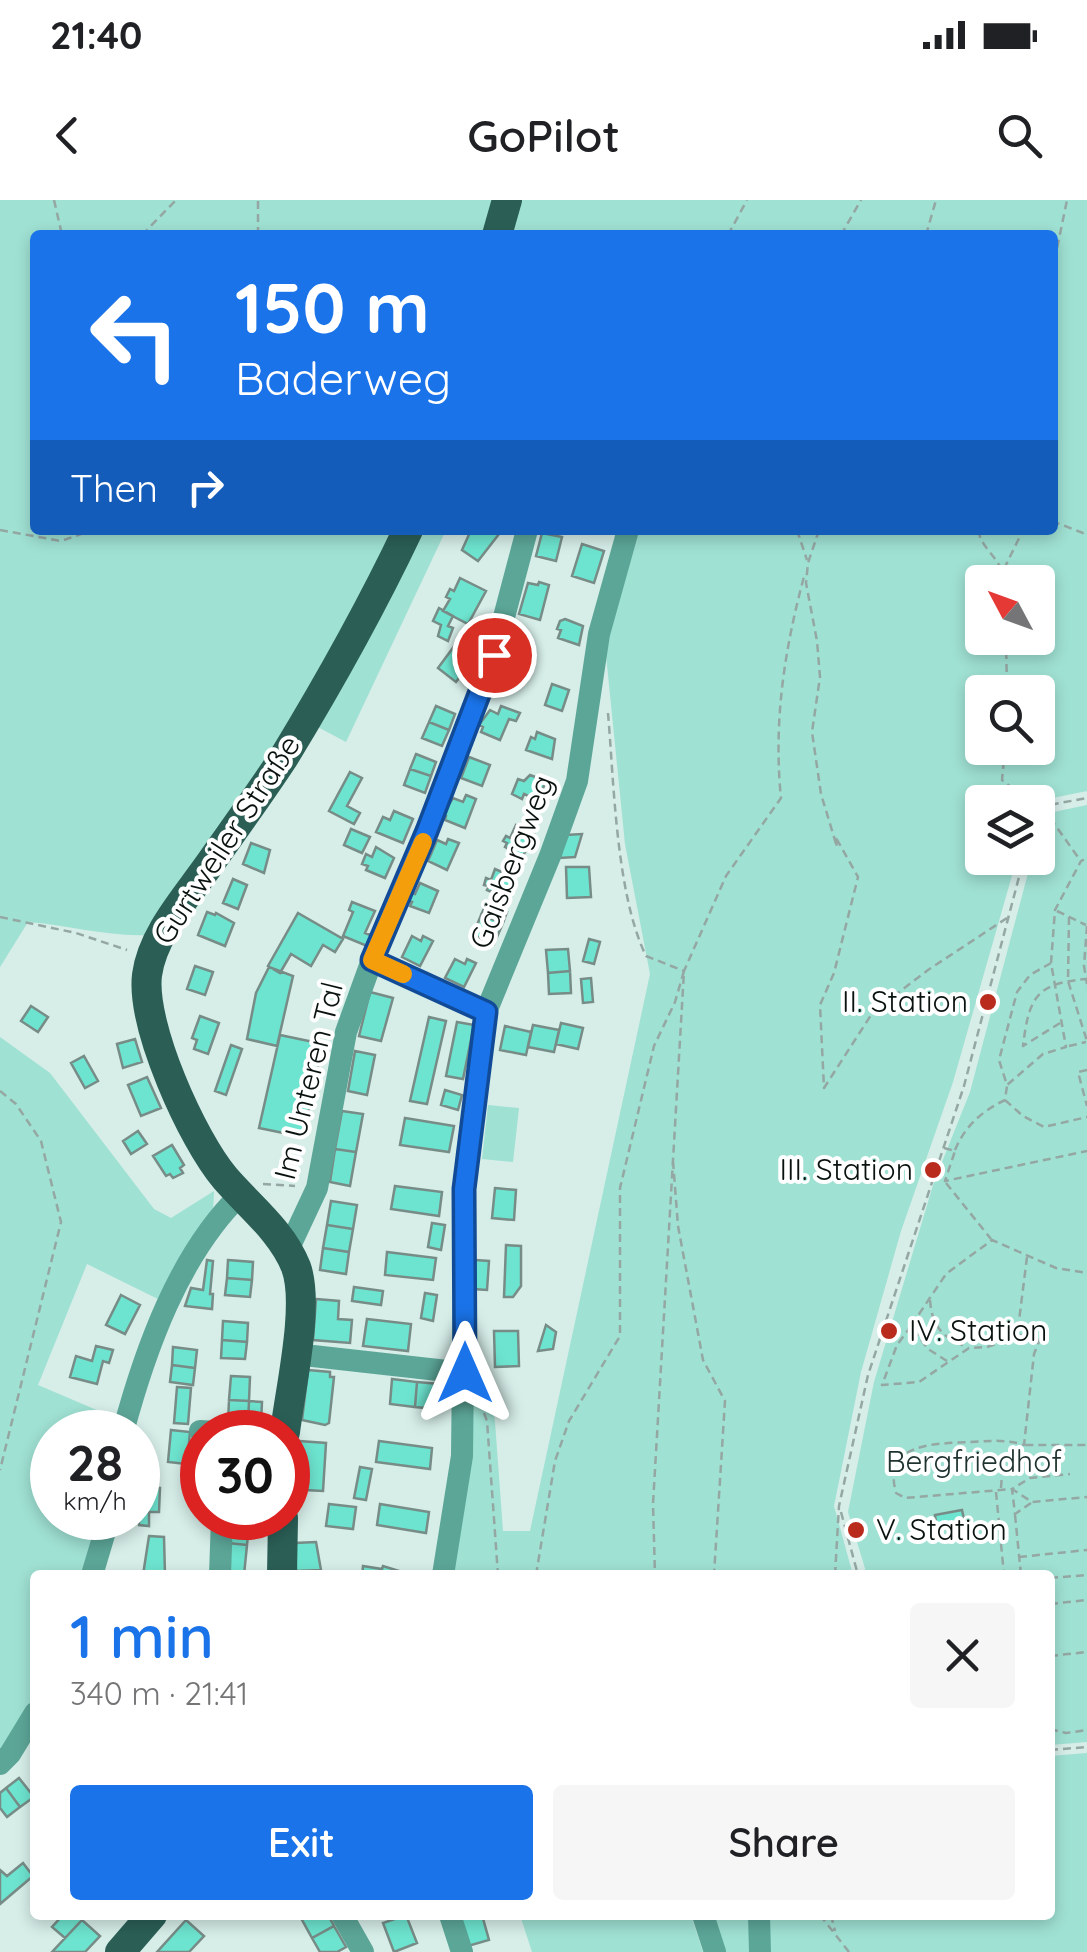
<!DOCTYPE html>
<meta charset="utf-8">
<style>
body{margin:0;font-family:Quicksand,sans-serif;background:#f6f6f6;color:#202124;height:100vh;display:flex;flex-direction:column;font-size:38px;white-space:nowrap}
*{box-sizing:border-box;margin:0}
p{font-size:32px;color:#757577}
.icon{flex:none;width:55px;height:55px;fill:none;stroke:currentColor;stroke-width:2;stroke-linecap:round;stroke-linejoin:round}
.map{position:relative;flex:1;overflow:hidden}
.side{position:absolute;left:30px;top:1370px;width:1025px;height:350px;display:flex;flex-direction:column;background:#fff;border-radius:10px;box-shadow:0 5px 15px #0003}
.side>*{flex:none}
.hud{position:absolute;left:30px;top:30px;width:1028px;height:305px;border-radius:10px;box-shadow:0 5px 15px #0003;background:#1a73e8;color:#fff;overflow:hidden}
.needle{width:65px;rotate:311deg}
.fabs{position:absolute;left:965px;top:365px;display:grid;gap:20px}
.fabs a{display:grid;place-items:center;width:90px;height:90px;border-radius:10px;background:#fff;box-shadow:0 5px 15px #0003;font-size:50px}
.speed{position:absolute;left:30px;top:1210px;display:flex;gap:20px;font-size:50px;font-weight:700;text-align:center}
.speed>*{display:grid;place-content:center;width:130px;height:130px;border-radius:50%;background:#fff;box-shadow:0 5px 15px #0003;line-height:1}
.speed small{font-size:25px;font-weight:400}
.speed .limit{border:15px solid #d22;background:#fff;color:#111}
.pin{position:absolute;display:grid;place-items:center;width:85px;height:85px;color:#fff;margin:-42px;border:5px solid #fff;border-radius:50%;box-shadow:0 2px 10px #0007}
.me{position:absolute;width:110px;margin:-55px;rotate:0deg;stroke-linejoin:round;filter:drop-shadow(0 0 8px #0008)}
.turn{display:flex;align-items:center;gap:35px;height:210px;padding:0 40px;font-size:45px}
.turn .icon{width:130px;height:130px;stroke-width:2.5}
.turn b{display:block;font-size:70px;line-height:85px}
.then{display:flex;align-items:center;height:95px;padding:0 40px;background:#0003;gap:20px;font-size:38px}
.round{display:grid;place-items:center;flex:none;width:105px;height:105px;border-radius:10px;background:#f6f6f6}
.headline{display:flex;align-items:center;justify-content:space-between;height:170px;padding:0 40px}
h1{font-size:60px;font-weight:600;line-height:75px;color:#1a73e8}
.primary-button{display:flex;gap:20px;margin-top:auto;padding:20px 40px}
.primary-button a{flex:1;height:115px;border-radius:10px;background:#1a73e8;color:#fff;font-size:40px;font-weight:600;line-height:115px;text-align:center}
.primary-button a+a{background:#f6f6f6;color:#202124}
.status{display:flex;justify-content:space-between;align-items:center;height:70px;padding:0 50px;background:#fff;direction:ltr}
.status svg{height:28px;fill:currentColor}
header{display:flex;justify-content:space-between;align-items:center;height:130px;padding:0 40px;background:#fff;font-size:45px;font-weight:600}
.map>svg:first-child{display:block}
.green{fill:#9fe1d3;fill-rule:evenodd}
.building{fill:#6de4cf;stroke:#778c87;stroke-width:2.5}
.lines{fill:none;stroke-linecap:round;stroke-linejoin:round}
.path{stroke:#95a7a3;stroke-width:2.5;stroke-dasharray:8 5;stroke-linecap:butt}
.minor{stroke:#5ca698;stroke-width:22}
.major{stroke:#2b5f56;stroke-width:30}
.route-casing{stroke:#114b97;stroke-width:25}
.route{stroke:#1a73e8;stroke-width:18}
.slow{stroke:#f59e0b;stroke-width:18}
.poi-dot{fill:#b92c1d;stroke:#fff;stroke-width:4}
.labels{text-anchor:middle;stroke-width:8;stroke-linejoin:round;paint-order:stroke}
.street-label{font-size:30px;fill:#0a1210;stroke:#fff}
.poi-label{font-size:30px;fill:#0a1210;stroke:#fff;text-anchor:end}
.park-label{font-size:30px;fill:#1e332f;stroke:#fff}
</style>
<div class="status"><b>21:40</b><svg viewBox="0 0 49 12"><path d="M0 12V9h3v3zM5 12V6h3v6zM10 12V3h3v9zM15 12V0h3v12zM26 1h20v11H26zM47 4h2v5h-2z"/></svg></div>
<header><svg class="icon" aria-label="back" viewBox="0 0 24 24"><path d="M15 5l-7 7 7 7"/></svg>GoPilot<svg class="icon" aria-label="search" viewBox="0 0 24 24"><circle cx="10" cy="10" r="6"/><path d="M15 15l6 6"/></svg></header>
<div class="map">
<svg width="1087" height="1752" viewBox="0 0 1087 1752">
<rect width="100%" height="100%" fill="#d6ede8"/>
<path class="green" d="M0,0H495L485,35H35V330H396L296,516L149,735C108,737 69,725 28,722L0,767Z
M514,0H1087V591L1033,602H982V658H1017L953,882L901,1031L861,1172L834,1306L853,1375H454L472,1172L487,1177L495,1222L503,1331H530L650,774L625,644L604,435L635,330H1052V35H504ZM982,382H1038V438H982ZM982,492H1038V548H982Z
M417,330H446L346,542L314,525Z
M1087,605V1542L1050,1545V1375H867L848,1312L874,1182L934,982L970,892L1032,658H1038V637L1044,614Z
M0,837L50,873L154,1009L171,1018L214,991L213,1014L162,1101L87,1064L38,1185L113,1217L111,1232H52V1318H101L83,1375H35V1496L0,1552Z
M488,905L519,908L513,962L482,959Z
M1087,1553V1752H771L767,1715H1050V1556Z
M520,1715H691L703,1752H532Z
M712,1715H749L752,1752H724Z"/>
<path class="building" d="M493,330L499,334L478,361L462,350L471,330Z
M542,333L562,337L556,361L536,356Z
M582,344L604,351L594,383L572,376Z
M460,378L486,391L468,424L443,411L450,399L446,397L450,389L454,391Z
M539,382L549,385L540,420L519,414L528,383L538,385Z
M439,408L453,416L448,426L453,428L448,441L438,436L441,425L433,421Z
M565,419L583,426L579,445L558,438L561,430L557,429L560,421Z
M458,441L477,454L456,482L438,468Z
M518,454L528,457L521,483L501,477L498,474L507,456L516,459Z
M552,484L569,490L562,511L545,505Z
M436,506L455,514L449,530L429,522Z
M501,506L520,513L516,521L509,519L500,540L481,532L483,527L479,525L490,510L498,514Z
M429,522L449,530L442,546L422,538Z
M537,532L555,539L552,559L526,550L531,537L535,539Z
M416,554L436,562L431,576L410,569Z
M469,557L490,565L482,586L461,578Z
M410,569L431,576L425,593L404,585Z
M350,572L362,578L347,606L360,613L354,624L329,611Z
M530,575L546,581L538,600L524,594L522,599L512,594L518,579L524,581Z
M466,595L476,599L465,628L445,620L446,616L442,615L453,598L463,602Z
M394,611L413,619L403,643L376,632L383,617L390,620Z
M516,625L534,634L523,656L505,647L507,643L503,641L506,636L510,638Z
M351,629L370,637L362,653L344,645Z
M582,634L575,657L560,658L565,635Z
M448,639L459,643L447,670L428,661L437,640L446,644Z
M251,643L270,650L264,673L243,664Z
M376,647L394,658L385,678L366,670L368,666L362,664L366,654L372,657Z
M566,667H589L591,697L567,698Z
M506,668L516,672L506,698L487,690L489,686L484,685L486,678L491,680L495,669L504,673Z
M233,679L247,685L238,709L223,703Z
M420,683L438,691L429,713L410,706L412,702L407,700L410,693L415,694Z
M352,702L375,711L365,733L373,736L367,746L343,736L353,712L349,710Z
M486,704L507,712L503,723L481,715Z
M207,712L215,715L216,713L234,723L225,746L198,735Z
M298,713L343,739L335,752L323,745L311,766L291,754L280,773L268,766Z
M481,715L503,723L494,744L473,735Z
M412,736L421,741L423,736L433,741L420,766L402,757Z
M589,739L600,742L594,764L583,761Z
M568,749L570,771L548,773L546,750Z
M455,759L465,764L467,759L476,763L464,787L445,778Z
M195,766L213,772L205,795L187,789Z
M269,767L293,776L277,846L247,839L256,793Z
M570,771L571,793L549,794L548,773Z
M591,778L593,802L583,803L581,779Z
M370,792L393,798L381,841L359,836Z
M31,806L48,817L38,832L21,821Z
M200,816L219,823L208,854L194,849L197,840L192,838Z
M429,817L446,821L427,904L410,901Z
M457,822L474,825L463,879L446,876Z
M561,823L583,828L578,849L556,844Z
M533,825L559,830L554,852L528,847Z
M505,826L531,832L526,855L500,850Z
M280,835L323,844L303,937L259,928Z
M135,839L142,862L123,868L117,844Z
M231,845L242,849L226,895L215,891Z
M355,851L375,855L367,895L348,891Z
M84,856L98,881L85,888L71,863Z
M147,877L161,908L141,916L128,885Z
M445,890L462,895L458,910L441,905Z
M342,911L363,914L356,952L335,949Z
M405,918L454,926L449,952L400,945Z
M138,931L147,944L131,954L123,941Z
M172,945L184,965L180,968L183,973L173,978L170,974L166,976L153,956Z
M335,949L356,952L350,986L330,982Z
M395,986L442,992L439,1016L391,1009Z
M495,988L516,990L514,1020L492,1018Z
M331,1001L357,1005L353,1029L327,1025Z
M432,1023L445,1025L441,1050L428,1047Z
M327,1025L353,1029L349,1052L323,1048Z
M506,1045L521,1046V1086L513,1097H504Z
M323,1048L349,1052L346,1074L320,1070Z
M387,1052L436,1058L433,1080L385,1075Z
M207,1060L213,1061L210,1094H213L212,1109L185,1106L191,1088L203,1090Z
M228,1060L253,1062L252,1080L227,1078Z
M475,1060L489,1061L487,1090L473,1089Z
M227,1078L252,1080L250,1097L225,1095Z
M354,1087L383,1091L381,1105L352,1101Z
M425,1093L437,1095L433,1121L421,1118Z
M121,1095L140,1105L125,1134L106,1125Z
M316,1099L339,1101L338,1119L352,1120L350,1143L313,1140Z
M367,1119L411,1124L408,1151L363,1146Z
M223,1121L248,1123L247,1142L222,1140Z
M546,1125L556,1132L553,1149L538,1151Z
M494,1131H518L519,1166L495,1167Z
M222,1140L247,1142L245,1159L221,1158Z
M96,1146L113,1150L109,1163L103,1161L97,1184L70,1177L76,1156L92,1161Z
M173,1147L197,1150L195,1168L172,1165Z
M172,1165L195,1168L193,1185L170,1182Z
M308,1170L330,1172V1177H334L329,1223L325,1225L302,1220Z
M231,1176L250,1177L249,1201L229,1200Z
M392,1179L417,1182L415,1207L390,1204Z
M417,1182L439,1184L437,1209L415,1207Z
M177,1187L191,1188L188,1224L174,1223Z
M229,1200L249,1201L248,1223H228Z
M249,1201L262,1202L261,1224L248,1223Z
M171,1230L190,1232L187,1264L168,1262Z
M299,1241L326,1243L323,1291L305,1290V1286H296Z
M379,1241L432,1248L430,1269L376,1262Z
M360,1267L372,1269L366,1300L354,1298Z
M140,1287L160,1288L159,1312H149V1326L139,1325Z
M329,1304L356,1307L353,1329L326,1326Z
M380,1304L429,1312L426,1333L377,1325Z
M962,1310L965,1324L937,1329L935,1315Z
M231,1318H250L247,1345L228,1343Z
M149,1336L164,1337L165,1375H143Z
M316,1342L321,1370L296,1371L295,1343Z
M228,1343L247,1345L244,1375H226Z
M363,1366L382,1369L383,1366L412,1375H362Z
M19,1578L34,1597L20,1607L6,1588Z
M6,1588L20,1607L7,1617L0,1608V1593Z
M23,1663L33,1676L0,1704V1670L7,1676Z
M63,1715H77L82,1720L65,1738L52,1727Z
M305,1715H328L334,1726L312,1738L301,1718Z
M406,1715L417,1743L394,1752L383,1723Z
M459,1715H482L489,1740L468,1746Z
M82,1720L100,1736L85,1752H52Z
M186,1720L204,1736L189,1752H157Z
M334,1726L346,1747L337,1752H320L312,1738Z"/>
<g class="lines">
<path class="path" d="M54,0L62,35
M142,35L176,0
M258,35V0
M728,35L747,0
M841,35L861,0
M926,35L936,0
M1052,73L1067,0
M1052,321L1083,333L1087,331
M0,330L61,341L93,330
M797,330L807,360
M819,330L808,363L806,383L817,441L820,477L812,532L821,594L837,647L835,636L858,677L834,773L820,805L824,888L873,812L928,770L1010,716
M978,330C982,351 1004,360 1004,382
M1004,369L1023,330
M1006,438L1007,492
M608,513C614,583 616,694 646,756L684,771L726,676L781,598C773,521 785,446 805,373
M1005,548L1002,580L1029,602
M1048,605L1053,622L1080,660
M1038,607L1087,598
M1057,711L1086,725
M0,717L76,733L127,750
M1069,717L1068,781L1087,841
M1087,726L1084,766L1087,784
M1051,763L1030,775L1017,792L999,860L1007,885L1043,854L1066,847L1051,763L1055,710L1081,661L1087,658
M1060,823L1023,846C1029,797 1036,784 1085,779
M1069,846L1086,842
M1087,870L1078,872L1087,906
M0,891L16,904L41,941L61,1022L0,1270
M1005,900L1023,916L1044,927L1087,917
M944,948L955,951L945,981L1087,951
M955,950C965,926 982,911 1005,900L1007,886
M673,961L678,1026L703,1160L725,1201L714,1375
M946,983L991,1039
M263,984L295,986
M1027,1057L1017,1137L1040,1127L1043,1131L1034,1154L1024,1245C1006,1239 989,1241 970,1242C935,1244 882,1242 896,1293L905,1298L1012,1289L1032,1302L1087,1297
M930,1100C932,1127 942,1137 967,1147
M911,1126L897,1145L882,1185L919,1182L969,1148L987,1147L1016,1138
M947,1161L928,1149L911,1126L946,1074L992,1040L1056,1068L1087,1073
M484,1213L487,1221L498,1375
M1001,1288L1002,1273L1024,1245H1087
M996,1292L1004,1375
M1031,1303L1015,1314L1012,1289L1030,1278L1070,1274
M841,1312L858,1375
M1015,1315L1021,1375
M1019,1357L1087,1350
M536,1375L555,1261L569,1221L620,1136V988L654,846L675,802L684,771L653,1304L655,1375
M835,1375L839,1306L868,1175L964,886L1024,658
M1050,1378L1087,1375
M1050,1404L1087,1400
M1050,1456L1087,1452
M1050,1529L1066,1533L1087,1530
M1050,1550L1087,1547
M820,1715L849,1752
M831,1715L835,1731"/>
<path class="minor" d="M372,760L486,812
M288,1050L317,988L346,832L372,760L427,631L494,455L527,330
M295,1154L465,1173
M200,1231L217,1232
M123,1232C145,1150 179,1054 241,994
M92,1375L109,1318
M220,1375L222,1318
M443,1375L462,1256L465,989L486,812L550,656L577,581L599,434L628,330
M0,1564L10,1554L35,1513
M342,1715L363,1752
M450,1715L462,1752
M703,1715L715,1752
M759,1715L760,1752"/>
<path class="major" d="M497,35L507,0
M285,1232C290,1190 310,1105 296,1067C282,1031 249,1006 225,978C192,939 141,826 147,775C152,736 184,700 206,669C232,632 259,595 284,557C329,483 371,408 408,330
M282,1375L283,1318
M120,1752L152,1715"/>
</g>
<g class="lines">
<defs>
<path id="route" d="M465,1173L464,989L486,812L372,760L427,631L494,455"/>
</defs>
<use href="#route" class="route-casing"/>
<use href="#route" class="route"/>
<path class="slow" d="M403,774L372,760L423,642"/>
</g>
<g class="poi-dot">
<circle cx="988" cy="802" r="10"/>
<circle cx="933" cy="970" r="10"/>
<circle cx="889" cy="1131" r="10"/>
<circle cx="856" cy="1330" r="10"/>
</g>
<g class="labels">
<g class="street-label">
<text transform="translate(227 640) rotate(-57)" y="10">Gurtweiler Straße</text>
<text transform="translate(512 662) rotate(-69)" y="10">Gaisbergweg</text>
<text transform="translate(309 881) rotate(-76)" y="10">Im Unteren Tal</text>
</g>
<g class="poi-label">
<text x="968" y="812">II. Station</text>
<text x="913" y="980">III. Station</text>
<text x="909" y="1141" text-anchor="start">IV. Station</text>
<text x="876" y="1340" text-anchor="start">V. Station</text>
</g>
<g class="park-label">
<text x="974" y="1272">Bergfriedhof</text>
</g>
</g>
</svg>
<div class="fabs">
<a><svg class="needle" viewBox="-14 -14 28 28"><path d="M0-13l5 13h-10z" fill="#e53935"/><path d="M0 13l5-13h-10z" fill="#757577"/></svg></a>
<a><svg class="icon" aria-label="search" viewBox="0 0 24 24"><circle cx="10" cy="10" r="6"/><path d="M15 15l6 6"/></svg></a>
<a><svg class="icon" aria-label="layers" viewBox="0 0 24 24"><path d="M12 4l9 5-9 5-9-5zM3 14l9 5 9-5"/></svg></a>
</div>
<div class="speed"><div>28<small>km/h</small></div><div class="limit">30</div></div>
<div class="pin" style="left:494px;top:455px;background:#d93025"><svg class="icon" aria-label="arrive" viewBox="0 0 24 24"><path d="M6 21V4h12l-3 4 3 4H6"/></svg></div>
<svg class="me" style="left:465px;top:1173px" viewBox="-20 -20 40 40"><path d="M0-17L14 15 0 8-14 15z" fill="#1a73e8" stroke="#fff" stroke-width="4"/></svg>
<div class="hud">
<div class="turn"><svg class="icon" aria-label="left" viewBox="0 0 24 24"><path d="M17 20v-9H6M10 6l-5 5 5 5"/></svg><div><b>150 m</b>Baderweg</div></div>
<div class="then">Then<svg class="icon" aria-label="right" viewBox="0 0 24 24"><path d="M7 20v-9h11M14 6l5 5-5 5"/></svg></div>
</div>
<section class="side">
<div class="headline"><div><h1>1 min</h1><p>340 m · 21:41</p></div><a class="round"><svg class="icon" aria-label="close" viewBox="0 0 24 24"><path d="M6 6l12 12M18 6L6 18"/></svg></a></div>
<div class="primary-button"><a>Exit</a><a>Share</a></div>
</section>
</div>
